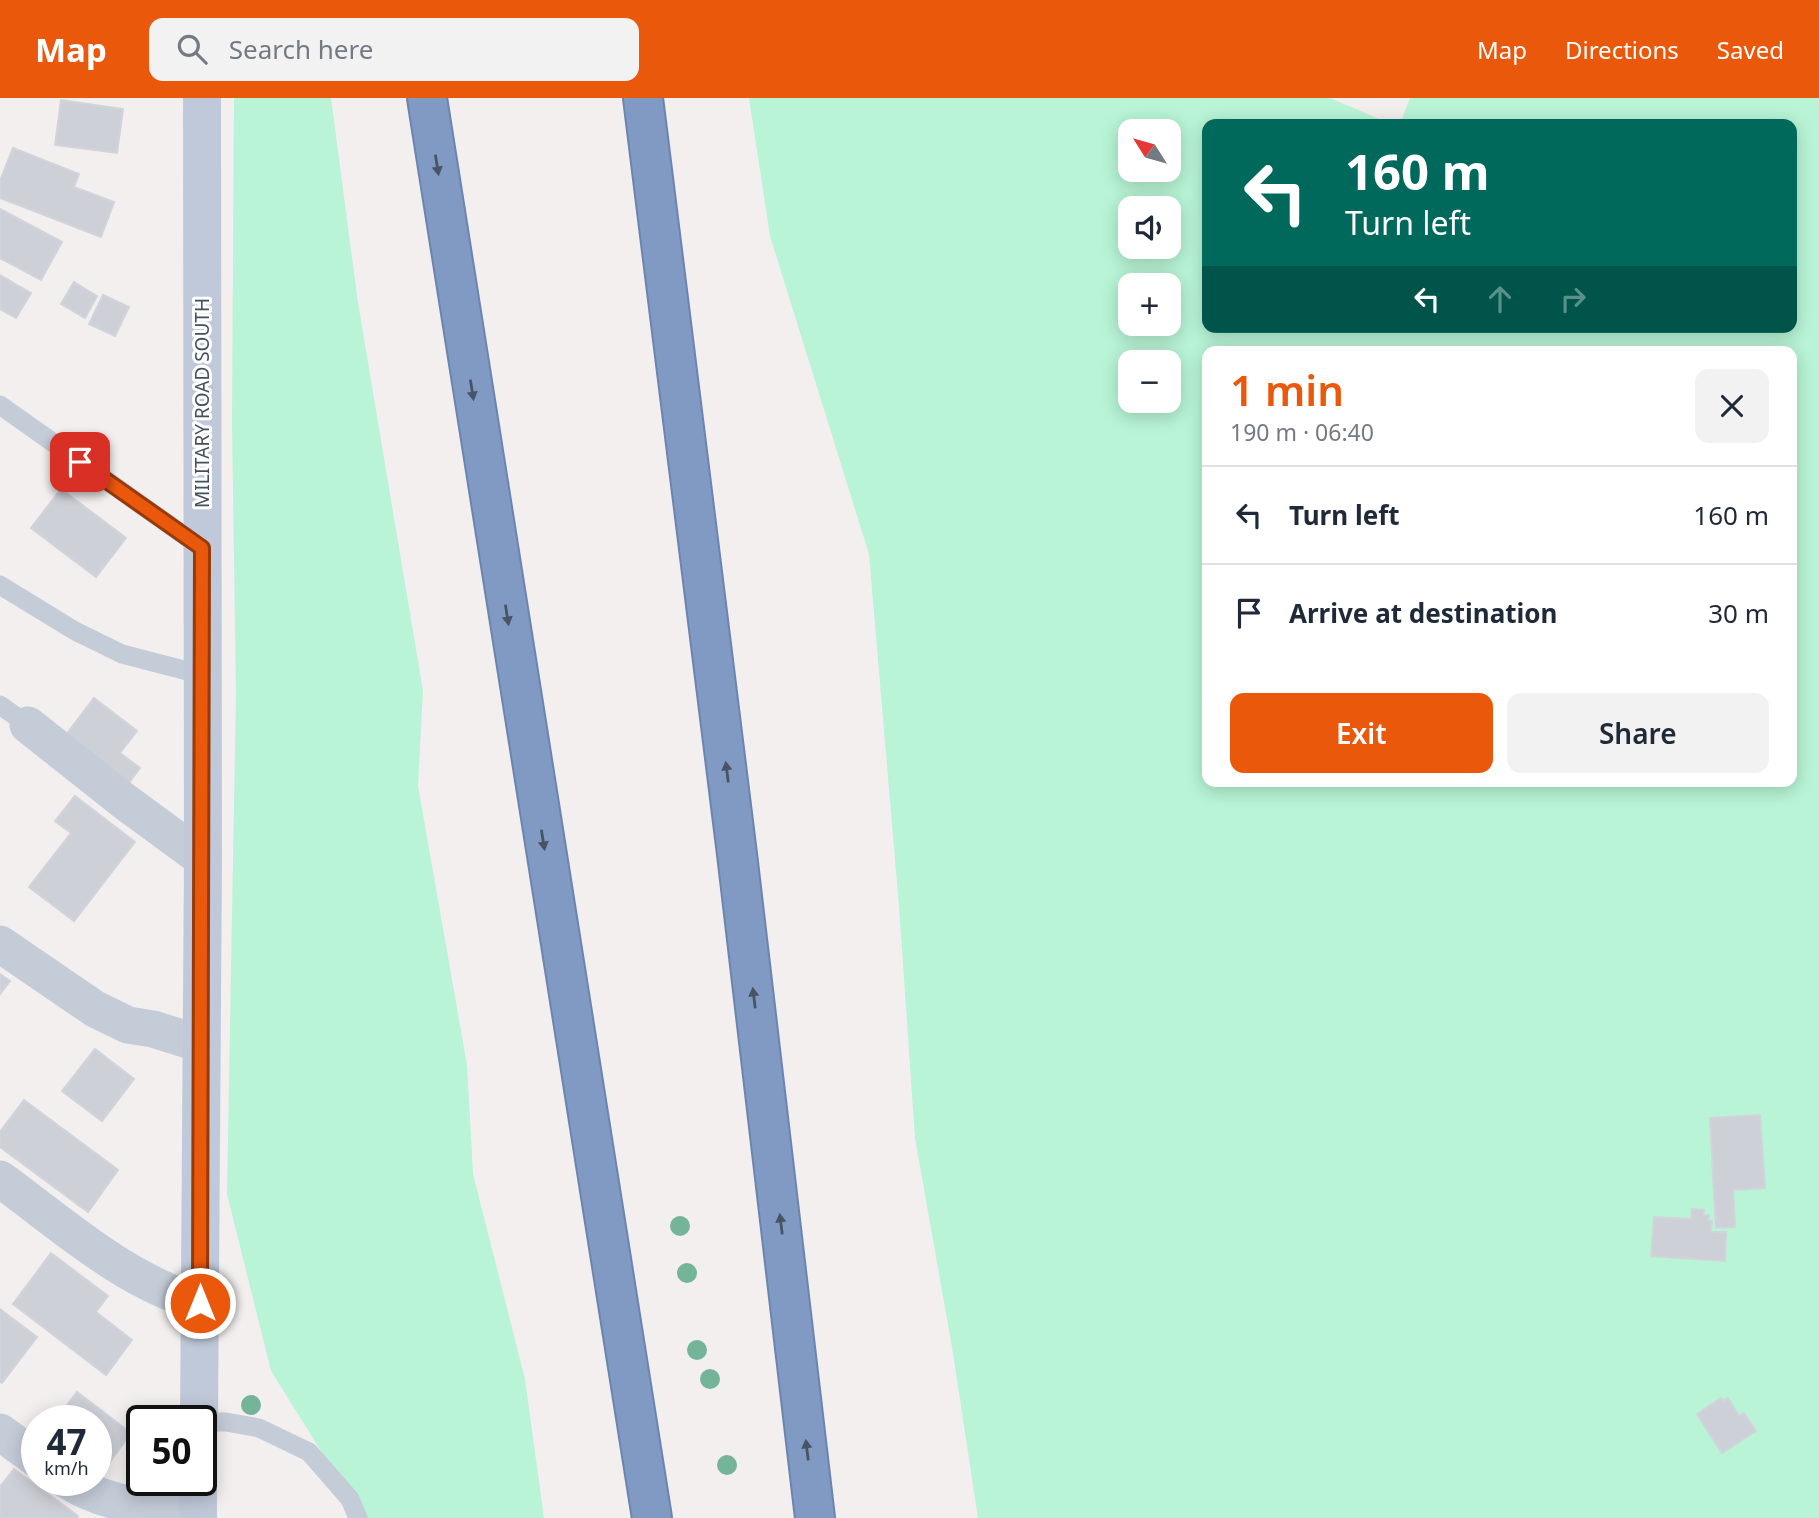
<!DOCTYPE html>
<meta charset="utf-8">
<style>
body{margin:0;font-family:"Noto Sans",sans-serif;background:#f2f2f3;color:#1f2937;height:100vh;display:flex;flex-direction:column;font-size:26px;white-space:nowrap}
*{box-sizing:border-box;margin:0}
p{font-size:23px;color:#747a83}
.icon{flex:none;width:38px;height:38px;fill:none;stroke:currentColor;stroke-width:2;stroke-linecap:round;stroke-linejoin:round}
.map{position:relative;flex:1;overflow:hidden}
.panel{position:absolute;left:1202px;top:248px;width:595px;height:441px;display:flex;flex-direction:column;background:#fff;border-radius:14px;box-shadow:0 4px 18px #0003}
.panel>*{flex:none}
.guide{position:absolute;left:1202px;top:21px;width:595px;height:214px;border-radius:14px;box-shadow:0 4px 18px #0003;background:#00695c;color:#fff;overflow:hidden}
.needle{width:46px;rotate:307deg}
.fabs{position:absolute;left:1118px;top:21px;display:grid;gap:14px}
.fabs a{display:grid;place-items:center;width:63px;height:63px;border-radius:14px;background:#fff;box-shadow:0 4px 18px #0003;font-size:35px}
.speed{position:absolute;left:21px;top:1307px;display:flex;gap:14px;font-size:35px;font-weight:700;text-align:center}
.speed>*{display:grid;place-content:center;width:91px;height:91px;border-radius:50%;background:#fff;box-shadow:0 4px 18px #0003;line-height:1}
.speed small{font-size:18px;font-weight:400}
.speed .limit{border:4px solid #111;border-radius:10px;background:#fff;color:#111}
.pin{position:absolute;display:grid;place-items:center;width:60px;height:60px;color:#fff;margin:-30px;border-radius:14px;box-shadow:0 4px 10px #0006}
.me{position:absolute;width:77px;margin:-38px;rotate:0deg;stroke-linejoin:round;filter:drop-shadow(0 0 5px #0008)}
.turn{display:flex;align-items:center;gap:24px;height:147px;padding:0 28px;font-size:32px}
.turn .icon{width:91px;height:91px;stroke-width:2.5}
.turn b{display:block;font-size:49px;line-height:60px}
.lanes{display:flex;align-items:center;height:66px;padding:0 28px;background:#0003;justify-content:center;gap:35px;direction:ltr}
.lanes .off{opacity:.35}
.round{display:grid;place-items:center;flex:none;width:74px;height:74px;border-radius:14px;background:#f2f2f3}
.head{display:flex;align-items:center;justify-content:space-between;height:119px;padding:0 28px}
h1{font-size:42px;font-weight:600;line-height:52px;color:#ea580c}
.cta{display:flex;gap:14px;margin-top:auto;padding:14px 28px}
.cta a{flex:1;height:80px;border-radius:14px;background:#ea580c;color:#fff;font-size:28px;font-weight:600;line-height:80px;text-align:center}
.cta a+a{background:#f2f2f3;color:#1f2937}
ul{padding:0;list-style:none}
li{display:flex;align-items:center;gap:21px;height:98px;padding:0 28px;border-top:2px solid #e0e1e3}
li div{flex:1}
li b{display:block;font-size:26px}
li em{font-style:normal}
header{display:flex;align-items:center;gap:42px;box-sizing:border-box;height:98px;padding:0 35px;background:#ea580c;color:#fff}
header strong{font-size:33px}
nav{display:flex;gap:38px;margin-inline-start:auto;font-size:24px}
.search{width:490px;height:63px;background:#f2f2f3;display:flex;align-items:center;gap:18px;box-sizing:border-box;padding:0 24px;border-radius:14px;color:#747a83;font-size:26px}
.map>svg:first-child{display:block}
.green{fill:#b8f4d5;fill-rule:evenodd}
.building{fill:#cdd0d7;stroke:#d2d4db;stroke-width:2}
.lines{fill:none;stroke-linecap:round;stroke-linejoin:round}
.motorway-casing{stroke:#6c85af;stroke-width:42}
.service{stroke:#c4ccd8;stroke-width:19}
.minor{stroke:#c4ccd8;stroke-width:37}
.secondary{stroke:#bfc9da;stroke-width:38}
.motorway{stroke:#819ac3;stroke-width:38}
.tree{fill:#74b499}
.oneway{fill:#485463}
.route-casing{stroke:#983908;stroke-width:18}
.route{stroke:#ea580c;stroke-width:12}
.labels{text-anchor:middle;stroke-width:6;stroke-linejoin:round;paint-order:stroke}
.street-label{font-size:19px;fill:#45505e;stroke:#fff}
</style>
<header>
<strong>Map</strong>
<div class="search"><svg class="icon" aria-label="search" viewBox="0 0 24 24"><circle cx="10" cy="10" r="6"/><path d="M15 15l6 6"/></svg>Search here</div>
<nav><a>Map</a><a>Directions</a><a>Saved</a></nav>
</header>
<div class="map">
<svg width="1819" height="1420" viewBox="0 0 1819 1420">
<rect width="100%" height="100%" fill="#f2efee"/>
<path class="green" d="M234,0H331L358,205L423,593L418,688L467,967L473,1076L525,1281L544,1420H363L271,1273L227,1096L236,597L232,323Z
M749,0H1330L1391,26H1208V229H1792V26H1400L1410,0H1819V1420H978L952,1249L915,1040L899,808L869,456L770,138ZM1130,33H1169V72H1130ZM1130,110H1169V149H1130ZM1130,187H1169V226H1130ZM1208,254H1792V684H1208ZM1130,264H1169V303H1130Z"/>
<path class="building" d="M61,2L123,11L117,55L55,47Z
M13,50L79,76L74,89L114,104L101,139L0,100V83Z
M0,111L62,144L41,182L0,160Z
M0,177L31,195L16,220L0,211Z
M74,184L97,198L85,220L61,206Z
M103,197L129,209L115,238L89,226Z
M61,391L126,440L96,479L31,430Z
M94,600L137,633L120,655L140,670L128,686L65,638Z
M75,698L135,744L74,823L29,789L71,735L55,723Z
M0,876L10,883L0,896Z
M95,951L134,981L102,1023L62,993Z
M24,1002L118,1072L88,1114L0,1049V1034Z
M1760,1017L1765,1090L1733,1092L1735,1129L1716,1130L1710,1020Z
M1692,1111L1704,1112V1117H1709L1708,1123H1712L1711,1134H1726L1725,1163L1651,1158L1654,1119L1691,1121Z
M51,1155L108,1198L96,1214L132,1242L106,1277L13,1206Z
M0,1211L37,1239L2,1285L0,1284Z
M77,1294L131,1335L98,1380L96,1323H55Z
M1721,1300L1723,1303L1728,1300L1739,1318L1744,1315L1756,1333L1722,1355L1697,1316Z
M14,1371L78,1418L77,1420H0V1389Z"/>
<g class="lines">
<defs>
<path id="motorway" d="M427,0L652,1420
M643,0L737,756L815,1420"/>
</defs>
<use href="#motorway" class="motorway-casing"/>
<path class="service" d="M0,307L202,450
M0,487L75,533L122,556L203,577
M0,607L28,627
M201,1324H226L259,1330L309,1354L350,1401L358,1420"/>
<path class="minor" d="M28,627L124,703L203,761
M0,846L95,911L128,927L153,931L201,946
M0,1081C63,1127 124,1183 200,1205
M0,1334L37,1361
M67,1382C106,1408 153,1409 198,1415"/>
<path class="secondary" d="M199,1323L203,761L202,0
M198,1420V1382"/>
<use href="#motorway" class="motorway"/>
</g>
<g class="tree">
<circle cx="680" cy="1128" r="10"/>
<circle cx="687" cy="1175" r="10"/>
<circle cx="697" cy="1252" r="10"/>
<circle cx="710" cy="1281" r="10"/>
<circle cx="251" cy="1307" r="10"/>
<circle cx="727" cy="1367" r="10"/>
</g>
<defs><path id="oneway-solid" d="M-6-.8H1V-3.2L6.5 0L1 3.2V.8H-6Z" transform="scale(1.75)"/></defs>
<g class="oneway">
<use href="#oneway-solid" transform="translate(437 67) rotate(81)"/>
<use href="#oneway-solid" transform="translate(472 292) rotate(81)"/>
<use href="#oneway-solid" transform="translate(507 517) rotate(81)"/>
<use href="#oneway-solid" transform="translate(727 674) rotate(-97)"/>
<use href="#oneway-solid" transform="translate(543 742) rotate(81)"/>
<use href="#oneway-solid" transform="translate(754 900) rotate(-97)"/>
<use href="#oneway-solid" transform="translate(781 1126) rotate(-97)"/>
<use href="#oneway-solid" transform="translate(807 1352) rotate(-97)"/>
</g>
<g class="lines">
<defs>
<path id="route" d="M80,364L202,450L200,1205"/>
</defs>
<use href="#route" class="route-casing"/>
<use href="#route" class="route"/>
</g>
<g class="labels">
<g class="street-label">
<text transform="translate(202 305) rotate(-90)" y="7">MILITARY ROAD SOUTH</text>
</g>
</g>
</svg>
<div class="fabs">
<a><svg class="needle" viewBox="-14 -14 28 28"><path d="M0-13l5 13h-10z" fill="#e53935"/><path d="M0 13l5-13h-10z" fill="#747a83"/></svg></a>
<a><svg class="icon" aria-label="sound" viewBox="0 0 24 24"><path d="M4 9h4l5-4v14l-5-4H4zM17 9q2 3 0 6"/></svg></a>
<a>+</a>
<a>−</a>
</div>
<div class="speed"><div>47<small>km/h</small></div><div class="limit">50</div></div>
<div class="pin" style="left:80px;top:364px;background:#d93025"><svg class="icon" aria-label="arrive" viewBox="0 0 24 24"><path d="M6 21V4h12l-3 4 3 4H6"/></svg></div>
<svg class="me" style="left:200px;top:1205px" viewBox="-20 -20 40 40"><circle r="17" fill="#ea580c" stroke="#fff" stroke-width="3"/><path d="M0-11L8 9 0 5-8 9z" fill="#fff"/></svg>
<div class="guide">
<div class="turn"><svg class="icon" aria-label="left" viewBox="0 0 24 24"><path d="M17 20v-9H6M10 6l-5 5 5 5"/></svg><div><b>160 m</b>Turn left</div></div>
<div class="lanes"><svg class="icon" aria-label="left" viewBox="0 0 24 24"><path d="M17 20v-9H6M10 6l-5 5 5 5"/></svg><svg class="icon off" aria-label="ahead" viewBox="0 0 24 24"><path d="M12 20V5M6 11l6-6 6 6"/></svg><svg class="icon off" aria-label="right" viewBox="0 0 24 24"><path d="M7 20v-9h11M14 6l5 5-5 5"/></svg></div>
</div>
<section class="panel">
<div class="head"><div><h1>1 min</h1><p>190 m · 06:40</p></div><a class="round"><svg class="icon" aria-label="close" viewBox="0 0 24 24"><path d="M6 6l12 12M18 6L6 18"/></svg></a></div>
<ul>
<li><svg class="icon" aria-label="left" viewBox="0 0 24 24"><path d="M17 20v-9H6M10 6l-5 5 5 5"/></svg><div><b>Turn left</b></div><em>160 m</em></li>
<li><svg class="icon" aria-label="arrive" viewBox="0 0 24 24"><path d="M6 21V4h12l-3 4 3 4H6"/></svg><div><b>Arrive at destination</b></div><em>30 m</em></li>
</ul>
<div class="cta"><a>Exit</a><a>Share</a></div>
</section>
</div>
